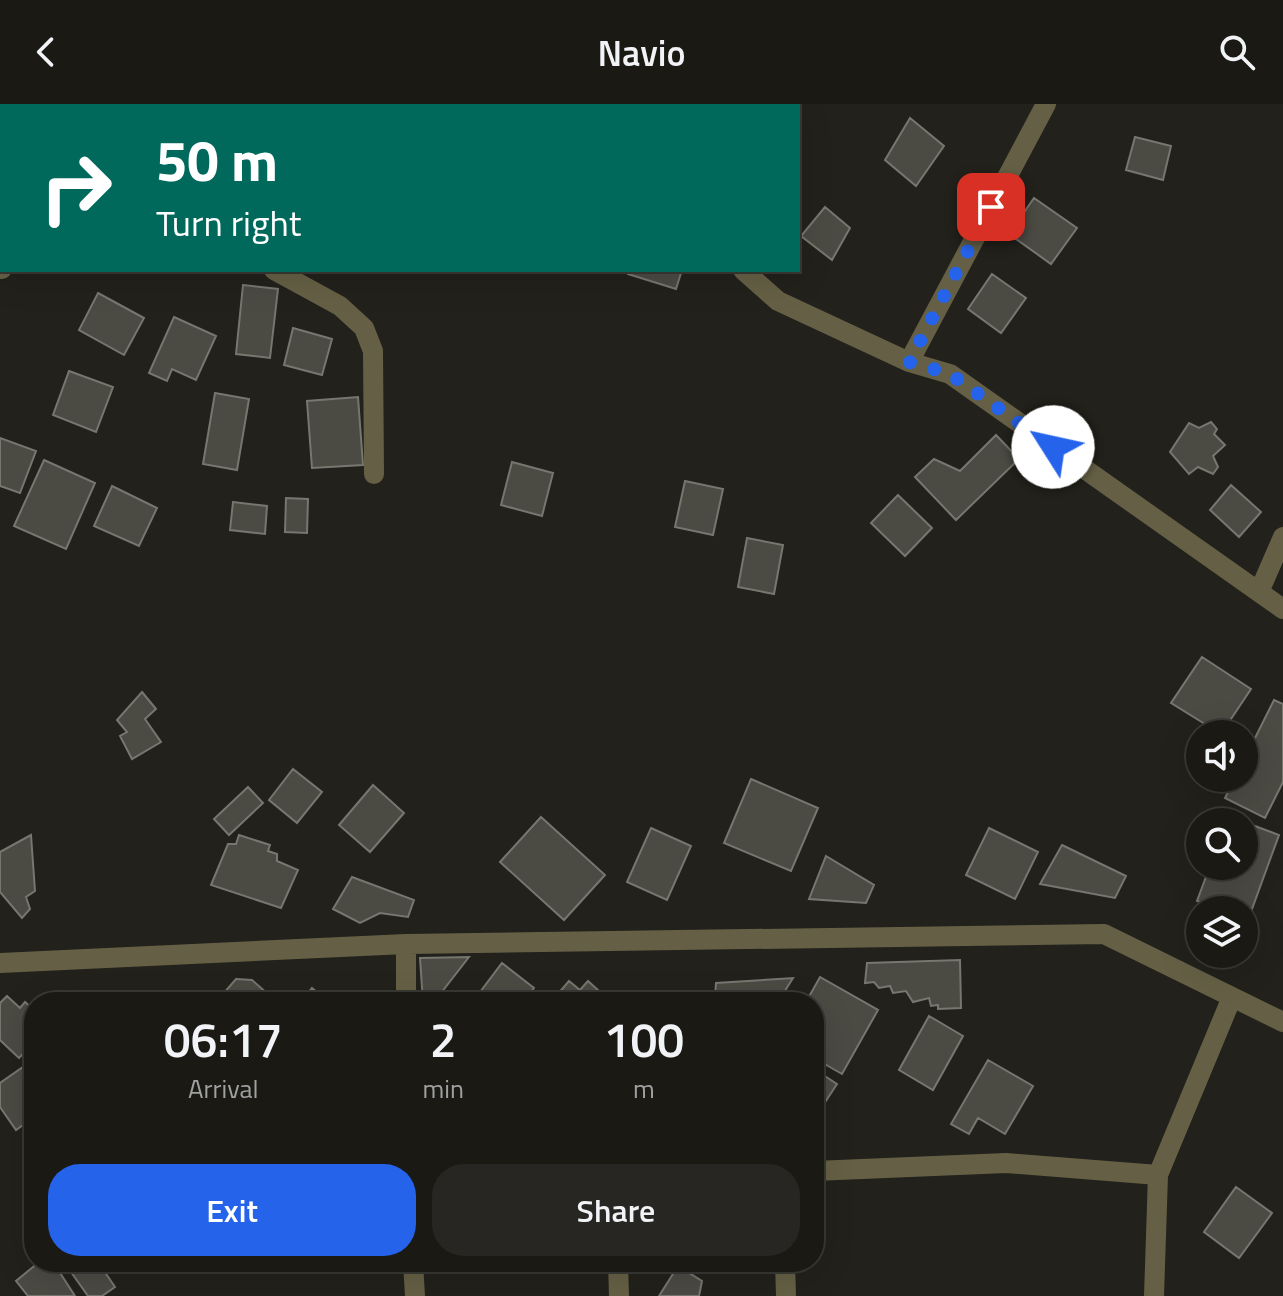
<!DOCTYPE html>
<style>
body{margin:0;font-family:"Titillium Web",sans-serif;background:#272622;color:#f1f3f6;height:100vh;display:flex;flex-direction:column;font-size:30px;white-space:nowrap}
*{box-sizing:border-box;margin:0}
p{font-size:26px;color:#9fa0a0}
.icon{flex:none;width:44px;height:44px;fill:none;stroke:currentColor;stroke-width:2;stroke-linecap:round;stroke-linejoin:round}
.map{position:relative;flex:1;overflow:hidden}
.drawer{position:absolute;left:24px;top:888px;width:800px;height:280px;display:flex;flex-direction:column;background:#1a1914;border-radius:32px;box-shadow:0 8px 32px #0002,0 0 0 2px #383834}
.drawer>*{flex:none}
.hud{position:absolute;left:0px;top:0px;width:800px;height:168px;box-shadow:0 8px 32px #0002,0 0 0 2px #383834;background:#00695c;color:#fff;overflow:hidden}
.controls{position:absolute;left:1186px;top:616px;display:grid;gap:16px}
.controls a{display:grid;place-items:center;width:72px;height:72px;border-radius:50%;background:#1a1914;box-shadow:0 8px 32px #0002,0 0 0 2px #383834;font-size:40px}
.pin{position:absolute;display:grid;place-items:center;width:68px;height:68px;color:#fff;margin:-34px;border-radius:16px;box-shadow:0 4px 12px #0006}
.me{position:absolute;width:88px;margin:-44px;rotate:305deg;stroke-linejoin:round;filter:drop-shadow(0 0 6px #0008)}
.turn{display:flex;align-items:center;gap:28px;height:168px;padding:0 24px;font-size:36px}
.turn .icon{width:104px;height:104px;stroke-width:2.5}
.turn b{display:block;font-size:56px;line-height:68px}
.eta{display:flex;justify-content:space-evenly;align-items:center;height:136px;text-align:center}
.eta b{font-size:48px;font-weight:600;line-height:56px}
.primary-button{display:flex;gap:16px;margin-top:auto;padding:16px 24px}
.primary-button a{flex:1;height:92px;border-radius:32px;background:#2563eb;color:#fff;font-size:32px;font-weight:600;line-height:92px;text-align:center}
.primary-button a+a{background:#272622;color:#f1f3f6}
header{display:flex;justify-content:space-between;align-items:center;height:104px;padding:0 24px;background:#1a1914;font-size:36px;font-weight:600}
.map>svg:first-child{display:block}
.building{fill:#4b4a43;stroke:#77766f;stroke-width:2}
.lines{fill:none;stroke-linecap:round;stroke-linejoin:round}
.street{stroke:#656045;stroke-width:20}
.route{stroke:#2563eb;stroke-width:14;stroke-dasharray:0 25.2}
</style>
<header><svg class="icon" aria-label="back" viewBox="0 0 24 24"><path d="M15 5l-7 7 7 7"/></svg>Navio<svg class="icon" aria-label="search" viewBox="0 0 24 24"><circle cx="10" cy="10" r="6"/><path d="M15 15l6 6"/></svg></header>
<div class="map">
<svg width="1283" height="1192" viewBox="0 0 1283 1192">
<rect width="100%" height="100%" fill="#22211b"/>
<path class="building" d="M910,14L944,42L916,82L885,56Z
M1135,33L1171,42L1163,76L1126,66Z
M1034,94L1077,124L1051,160L1009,130Z
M825,103L850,124L832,156L801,132Z
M629,166H682L676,185L628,170Z
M992,170L1026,194L1001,229L968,205Z
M243,181L278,185L270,254L236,250Z
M98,189L144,214L124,251L79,226Z
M174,213L216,232L196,276L172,265L167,277L149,269Z
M293,224L332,235L322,271L284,261Z
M69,267L113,283L96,328L53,311Z
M215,289L249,295L237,366L203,360Z
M358,293L363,361L312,364L307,297Z
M1211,318L1217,325L1214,330L1225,341L1213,352L1218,363L1213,370L1198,363L1189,370L1170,348L1189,319L1199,324Z
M996,331L1019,355L956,416L915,373L934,355L960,367Z
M0,334L36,347L20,389L0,382Z
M44,356L95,379L66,445L14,422Z
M512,358L553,369L542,412L501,401Z
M685,377L723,385L713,431L675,423Z
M1231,381L1261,408L1239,433L1210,406Z
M112,382L157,404L139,442L94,422Z
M898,391L932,424L905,452L871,419Z
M286,394L308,395L307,429L285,428Z
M233,398L267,402L265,430L230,426Z
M747,434L783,441L774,490L738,483Z
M1202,553L1251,585L1221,630L1171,599Z
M142,588L156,605L145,615L161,638L132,655L120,632L127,628L117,616Z
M1274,596L1283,600V678L1265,714L1225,694L1235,674H1244V656Z
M293,665L322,688L297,719L269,696Z
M751,675L818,704L791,767L724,739Z
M373,681L404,709L370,748L339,721Z
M248,683L263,699L229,731L214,715Z
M1228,712L1279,731L1248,816L1244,815V806H1221L1197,797L1210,762H1244V718H1226Z
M541,713L605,771L564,816L500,758Z
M651,724L691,742L667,796L627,778Z
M989,724L1038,748L1015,795L966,771Z
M31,731L35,787L26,793L30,805L22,814L0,788V748Z
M239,731L270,741L268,747L277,750V757L298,766L281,804L211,781L228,740H236Z
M1062,741L1126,772L1115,794L1040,780Z
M826,752L874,781L866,799L809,795Z
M352,773L414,796L408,813L380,809L360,819L333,805Z
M469,853L434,898H423L420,854Z
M960,856L961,904L938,905V901L931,902L929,894L913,898L906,887L893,889L890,882L879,884L874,878L865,879L867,859Z
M502,859L534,884L523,898H485L477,892Z
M820,873L878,906L842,970L814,954V898H806Z
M793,874L778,898H724L715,893L716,879Z
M236,875L252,876L269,891L262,898H216Z
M569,877L580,886L588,877L611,898H551Z
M312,884L329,898H301Z
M7,892L20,904L25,898L34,906L29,915L34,920V938L19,954L0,936V899Z
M929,912L963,932L933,986L899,966Z
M988,956L1033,982L1005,1030L978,1014L969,1030L951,1020Z
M23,963L34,979V1013L16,1026L0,1003V979Z
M814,965L837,980L816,1012L814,1010Z
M1236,1083L1272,1109L1239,1154L1204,1128Z
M39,1158H53L75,1192H28L16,1177Z
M71,1158H98L115,1183L102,1192H88L66,1161Z
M678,1162L702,1177L699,1192H659Z"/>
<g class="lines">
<path class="street" d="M526,0L529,2
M0,165H2
M274,166L340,202L364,224L373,247L374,370
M743,166L778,197L909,258L950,270L1283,505
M909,258L1046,0
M1259,488L1283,433
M406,840V898
M0,859L406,840L1104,830L1283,918
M814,1067L1006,1059L1158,1071
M413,1158L415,1192
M618,1158L619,1192
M785,1158L786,1192
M1154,1192L1158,1071L1232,893"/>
</g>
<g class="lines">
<path class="route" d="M991,103L909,258L950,270L1053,343"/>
</g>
</svg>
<div class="controls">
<a><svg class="icon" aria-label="sound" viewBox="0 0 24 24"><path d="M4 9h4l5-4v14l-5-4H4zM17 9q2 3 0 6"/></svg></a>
<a><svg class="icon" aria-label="search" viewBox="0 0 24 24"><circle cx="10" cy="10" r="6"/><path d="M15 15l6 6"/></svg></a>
<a><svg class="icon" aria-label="layers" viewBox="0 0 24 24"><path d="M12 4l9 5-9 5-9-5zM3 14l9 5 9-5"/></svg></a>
</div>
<div class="pin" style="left:991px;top:103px;background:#d93025"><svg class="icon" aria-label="arrive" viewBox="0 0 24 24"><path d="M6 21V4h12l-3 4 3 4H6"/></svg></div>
<svg class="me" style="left:1053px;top:343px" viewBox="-20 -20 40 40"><circle r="19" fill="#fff"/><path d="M0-13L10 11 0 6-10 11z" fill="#2563eb"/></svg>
<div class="hud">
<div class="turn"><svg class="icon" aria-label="right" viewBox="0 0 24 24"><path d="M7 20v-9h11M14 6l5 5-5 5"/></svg><div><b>50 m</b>Turn right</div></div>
</div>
<section class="drawer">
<div class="eta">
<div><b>06:17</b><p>Arrival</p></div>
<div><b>2</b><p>min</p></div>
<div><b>100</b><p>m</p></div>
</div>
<div class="primary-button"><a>Exit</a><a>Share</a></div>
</section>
</div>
